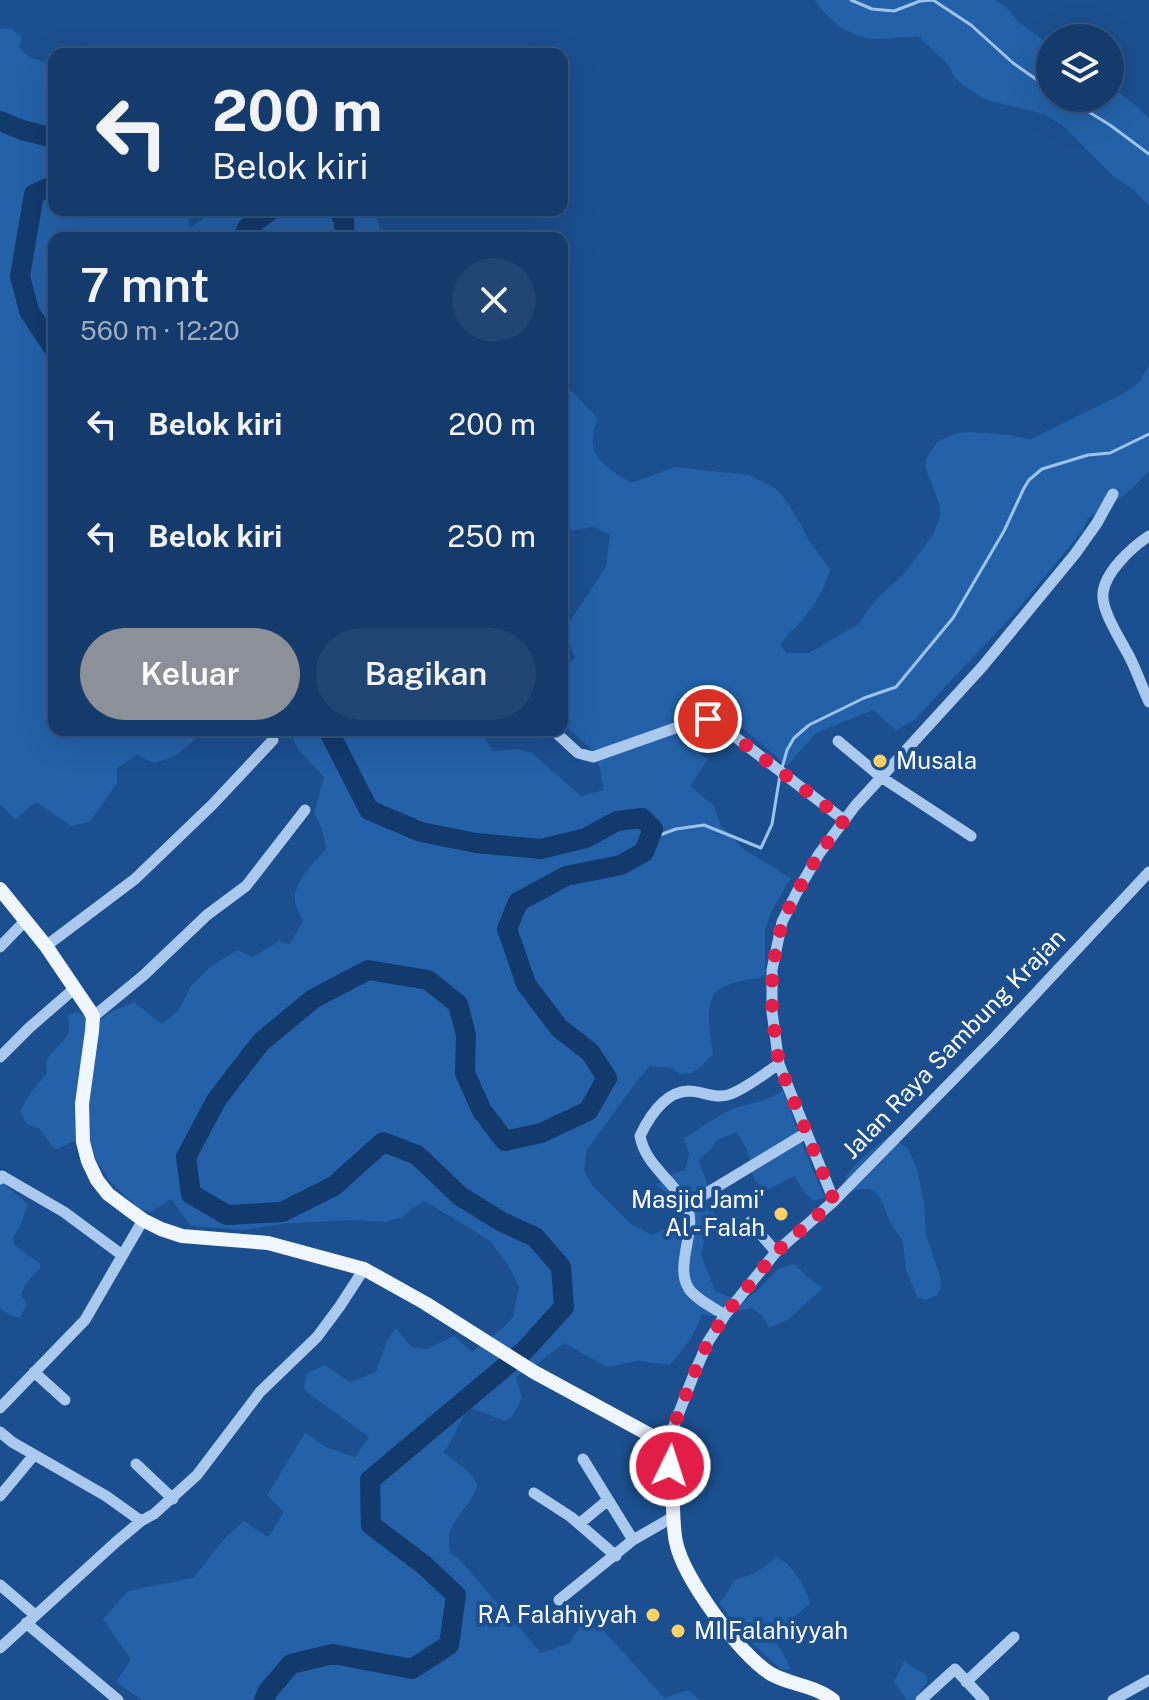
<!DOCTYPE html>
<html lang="id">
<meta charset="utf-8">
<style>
body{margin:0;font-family:"Public Sans",sans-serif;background:#214673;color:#f1f3f6;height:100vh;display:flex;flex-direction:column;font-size:30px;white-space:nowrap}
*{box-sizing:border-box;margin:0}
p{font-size:26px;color:#9dadc1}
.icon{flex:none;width:44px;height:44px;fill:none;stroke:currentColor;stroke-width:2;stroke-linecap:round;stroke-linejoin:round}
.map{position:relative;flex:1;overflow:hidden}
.side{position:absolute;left:48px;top:232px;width:520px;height:504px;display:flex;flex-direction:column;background:#143b6b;border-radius:16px;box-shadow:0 8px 32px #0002,0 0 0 2px #33557e}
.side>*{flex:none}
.banner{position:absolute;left:48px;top:48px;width:520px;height:168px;border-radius:16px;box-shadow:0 8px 32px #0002,0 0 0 2px #33557e;background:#143b6b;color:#f1f3f6;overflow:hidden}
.tools{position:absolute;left:1036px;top:24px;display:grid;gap:16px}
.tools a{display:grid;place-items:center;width:88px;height:88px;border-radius:50%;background:#143b6b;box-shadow:0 8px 32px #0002,0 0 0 2px #33557e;font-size:40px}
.pin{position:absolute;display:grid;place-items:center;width:68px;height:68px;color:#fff;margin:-34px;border:4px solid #fff;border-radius:50%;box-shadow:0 2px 8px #0007}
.me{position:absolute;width:88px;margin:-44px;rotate:4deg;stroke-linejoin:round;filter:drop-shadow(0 0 6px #0008)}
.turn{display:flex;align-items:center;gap:28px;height:168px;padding:0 32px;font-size:36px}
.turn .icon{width:104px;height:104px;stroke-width:2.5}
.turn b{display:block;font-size:56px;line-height:68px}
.round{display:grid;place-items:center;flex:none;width:84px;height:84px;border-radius:42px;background:#214673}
.overview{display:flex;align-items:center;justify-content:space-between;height:136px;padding:0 32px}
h1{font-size:48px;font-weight:600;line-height:60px}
.primary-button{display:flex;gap:16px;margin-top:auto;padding:16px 32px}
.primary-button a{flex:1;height:92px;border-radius:48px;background:#8c9099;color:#fff;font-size:32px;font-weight:600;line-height:92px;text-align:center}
.primary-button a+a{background:#214673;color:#f1f3f6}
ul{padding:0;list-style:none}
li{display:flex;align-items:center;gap:24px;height:112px;padding:0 32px}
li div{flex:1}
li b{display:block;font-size:30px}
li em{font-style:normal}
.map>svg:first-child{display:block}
.green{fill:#2461a8}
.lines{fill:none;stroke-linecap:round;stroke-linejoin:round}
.stream{stroke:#9cc4f0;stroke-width:3}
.river{stroke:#123a6d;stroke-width:20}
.minor{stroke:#a9c9ee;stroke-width:11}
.major{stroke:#f0f6ff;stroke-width:14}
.route{stroke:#e11d48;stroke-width:14;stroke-dasharray:0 25.2}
.poi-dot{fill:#ffd166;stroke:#1b4f8f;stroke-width:3}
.labels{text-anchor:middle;stroke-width:8;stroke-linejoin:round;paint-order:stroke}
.poi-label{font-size:24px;fill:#fff;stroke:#1b4f8f;text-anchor:start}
.street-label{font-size:24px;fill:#fff;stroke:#1b4f8f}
</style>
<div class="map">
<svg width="1149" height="1700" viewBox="0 0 1149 1700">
<rect width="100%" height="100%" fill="#1b4f8f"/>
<path class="green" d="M815,0H995L1006,7L1019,22L1050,45V98H1110V86L1135,105L1149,118V206L1133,189L1113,176L1062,125L1043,114L991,101L981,97L963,85L954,76L949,66L919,37C902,36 884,41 867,38C847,35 825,17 815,0Z
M2,28L12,29L22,38L19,47C28,60 39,60 54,63V210H186L190,228L214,210H374L383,238H54V730H207L175,756L154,763L137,755L117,768V783L90,822L71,826L36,802L15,819L0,804V29Z
M1149,365V471L1132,489L1109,506L1088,518L1083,530L1013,615L913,721L896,730L873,710L816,733L787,766L730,717L699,753L708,759L690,786L714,806L721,826L743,849L791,878L772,910L765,930V976C755,980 750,978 740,981C733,983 722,986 717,991C704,1003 710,1038 713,1054L700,1068L691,1073L680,1074L672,1068L650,1066L636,1082L587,1150L584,1171L592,1185L631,1224L652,1235L681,1221C674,1200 673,1198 656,1185L673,1174L685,1170L689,1154L684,1138C701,1128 716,1116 735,1108C752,1102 768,1102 783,1090L810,1164L825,1197L814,1201L805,1193L794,1176L769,1189C747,1180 755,1174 749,1156C747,1148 740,1139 736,1132L716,1141L710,1150L699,1159C701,1175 712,1182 707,1200L714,1213L705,1224L706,1235L701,1254L715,1291L742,1302L757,1291L778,1269L794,1264L807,1277L823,1288L789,1319L769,1328L762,1316L752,1308L712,1316L701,1314C698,1332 682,1352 669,1365L639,1361L607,1367L564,1343L540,1362L516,1377L522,1398L512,1417L505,1421L468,1407L449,1445L443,1452L470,1473L477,1484C474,1503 456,1514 450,1532C448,1538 450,1547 450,1553L458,1558L541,1653L570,1643L588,1613L664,1698L688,1690L700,1700H142L116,1682L131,1659L103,1619L128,1591L193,1578L225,1538L244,1521L268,1537L284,1512L267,1495L305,1433L326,1447L355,1457L369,1437L304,1390L306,1374L325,1365L350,1382L376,1372L387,1340L396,1328L411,1347L427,1349L454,1336L472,1352L503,1328L513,1317L519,1287L508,1265L490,1241L463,1224L424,1201L400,1218L385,1222L356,1220L289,1223L245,1230L191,1226L171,1199L152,1212L140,1209L112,1184L94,1157L89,1142H71L58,1149L53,1148L39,1128L27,1125L20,1111L30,1093L47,1073C41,1049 66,1049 69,1029C69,1024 68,1020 68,1015L77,1012L98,1021L113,1011L134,1002L162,1024L178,1011L191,986L209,968L237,950L253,957L279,941L290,944L303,921C301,916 296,908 295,902C293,881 314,863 326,849L322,829L314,813L324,777L298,749L289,730H478L494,751L517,749L532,753L581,796L604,790L599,766L593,750L562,723V672L575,658L564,630L606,567L610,535L594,527L562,532V387L573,392L598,419C582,454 604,466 631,483L675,467L749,475L775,488L783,496L799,521L809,541L830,569C826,588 811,612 797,626C790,633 784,637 780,646L787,653H809L858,624L878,597L902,576L933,535L940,516V506L926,469V459L938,441L958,433L969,432L1010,435L1031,439L1125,393L1140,381Z
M890,1136L909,1150L917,1170L924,1201L926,1235L940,1276L941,1286L938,1295L926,1300L917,1297L906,1269L903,1242L888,1218L881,1199L874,1191L869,1189H859L852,1191C849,1188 845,1185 845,1180C846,1171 881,1140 890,1136Z
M0,1181L28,1204L19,1229L13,1236L14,1245L40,1263V1269C31,1277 25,1283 21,1295L27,1305L20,1318L10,1315L0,1308Z
M777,1557C791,1562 808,1590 810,1604L778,1629L774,1638C778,1646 789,1662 790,1669L782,1670L743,1635L719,1603L725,1596L734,1580L753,1574Z
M904,1661L927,1676V1683L919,1693L925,1700H907L894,1682Z"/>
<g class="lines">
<path class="stream" d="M851,0L872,9L894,11L920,1L933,0L971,25L1013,63L1050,89
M1066,98L1110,125L1149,154
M782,768L787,750L794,738L809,725L864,698L896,687L953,618L1004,531L1024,488L1029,480L1042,469L1088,455L1110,453L1149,434
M649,839L676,829L704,825L761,848L772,824L780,775"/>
<path class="river" d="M0,121L22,130L54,138
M54,185L34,194L20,276L29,311L54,349
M338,210L344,220L345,238
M243,238L247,228L271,210
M264,1700L268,1691L291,1664L333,1654L412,1669L449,1645L456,1595L424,1565L371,1525L370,1480L525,1350L564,1307L561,1267L535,1237L502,1222L460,1196L417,1155L383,1142L334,1186L282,1212L227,1215L191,1194L186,1157L217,1099L261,1042L313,999L368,970L428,980L458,1004L466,1035L465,1073L482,1111L505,1141L541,1133L588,1111L607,1078L590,1052L559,1028L526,984L507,929L518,902L566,876L621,865L644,852L653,829L642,818L617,821L586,838L541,849L476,843L421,832L369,810L328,730"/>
<path class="minor" d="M1149,536C1132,547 1105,572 1103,593C1101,613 1124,644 1132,662C1138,675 1143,689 1149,702
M553,730L578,753L593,757L698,720H713L844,820
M838,741L881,777L971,836
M46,946L135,879L213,804L273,740
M0,947L25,921
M93,1017L144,975L207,915L246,886L305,810
M0,1057L29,1028L75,988
M0,1179L2,1176L64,1212L122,1255
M834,1201L779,1064L772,1012V970L782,922L797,892L819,854L855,806L982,667L1075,554L1097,523L1113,494
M687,1205L806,1133
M750,1222L776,1252
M725,1315C714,1308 697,1300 689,1289C673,1265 700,1226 685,1203C671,1179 645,1164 640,1136C649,1117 665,1092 688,1091C703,1091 716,1100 731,1094C748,1087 764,1074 779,1064
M34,1372L65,1400
M0,1408L85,1320L143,1220
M0,1432L12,1442L106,1496L141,1521
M666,1446L694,1374L708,1342L725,1315L776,1252L834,1201L996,1036L1149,872
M583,1459L633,1540L673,1517
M136,1464L173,1499
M534,1493L571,1517L616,1556
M0,1496L34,1455
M579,1524L608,1500
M0,1585L35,1615
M559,1600L633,1540
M26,1623L118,1700
M0,1648L116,1542L141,1521L154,1514L197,1475L260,1392L317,1337L340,1306L364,1269
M966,1682L1014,1637
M921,1700L955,1669L984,1700
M1113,1700L1149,1680"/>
<path class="major" d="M0,889L46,946L90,1011L93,1017L92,1031L82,1104L83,1142L88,1161L97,1180L108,1194L124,1206L143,1220L161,1229L182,1236L268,1243L364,1269L425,1303L534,1372L661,1441C677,1457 670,1517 676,1542C683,1578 740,1655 771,1674C791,1685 816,1686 833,1700"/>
</g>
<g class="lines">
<path class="route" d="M670,1466L666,1446L694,1374L708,1342L725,1315L776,1252L834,1201L779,1064L772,1012V970L782,922L797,892L819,854L844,820L713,720L708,719"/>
</g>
<g class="poi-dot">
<circle cx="880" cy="761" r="8"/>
<circle cx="781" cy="1214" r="8"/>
<circle cx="653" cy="1615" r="8"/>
<circle cx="678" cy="1631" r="8"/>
</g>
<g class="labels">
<g class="poi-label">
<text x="896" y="769">Musala</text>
<text x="765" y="1208" text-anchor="end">Masjid Jami'<tspan x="765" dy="28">Al - Falah</tspan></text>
<text x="637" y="1623" text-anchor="end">RA Falahiyyah</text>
<text x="694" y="1639">MI Falahiyyah</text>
</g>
<g class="street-label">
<text transform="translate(954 1044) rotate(-46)" y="8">Jalan Raya Sambung Krajan</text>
</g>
</g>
</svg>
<div class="tools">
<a><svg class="icon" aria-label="layers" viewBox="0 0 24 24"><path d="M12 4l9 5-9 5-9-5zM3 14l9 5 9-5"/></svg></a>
</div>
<div class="pin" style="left:708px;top:719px;background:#d93025"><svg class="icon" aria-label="arrive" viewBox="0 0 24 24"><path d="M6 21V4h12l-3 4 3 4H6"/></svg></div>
<svg class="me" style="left:670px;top:1466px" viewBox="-20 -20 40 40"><circle r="17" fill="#e11d48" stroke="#fff" stroke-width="3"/><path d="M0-11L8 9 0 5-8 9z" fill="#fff"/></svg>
<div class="banner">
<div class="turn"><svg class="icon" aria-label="left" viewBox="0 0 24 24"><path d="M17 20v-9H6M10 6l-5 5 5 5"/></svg><div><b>200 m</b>Belok kiri</div></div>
</div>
<section class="side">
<div class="overview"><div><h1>7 mnt</h1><p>560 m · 12:20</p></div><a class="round"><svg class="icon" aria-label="close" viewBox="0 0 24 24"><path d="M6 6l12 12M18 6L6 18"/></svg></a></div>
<ul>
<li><svg class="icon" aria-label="left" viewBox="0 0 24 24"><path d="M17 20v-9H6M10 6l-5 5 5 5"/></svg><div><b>Belok kiri</b></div><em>200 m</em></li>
<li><svg class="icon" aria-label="left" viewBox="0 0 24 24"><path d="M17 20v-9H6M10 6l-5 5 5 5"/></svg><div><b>Belok kiri</b></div><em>250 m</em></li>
</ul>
<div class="primary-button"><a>Keluar</a><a>Bagikan</a></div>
</section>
</div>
